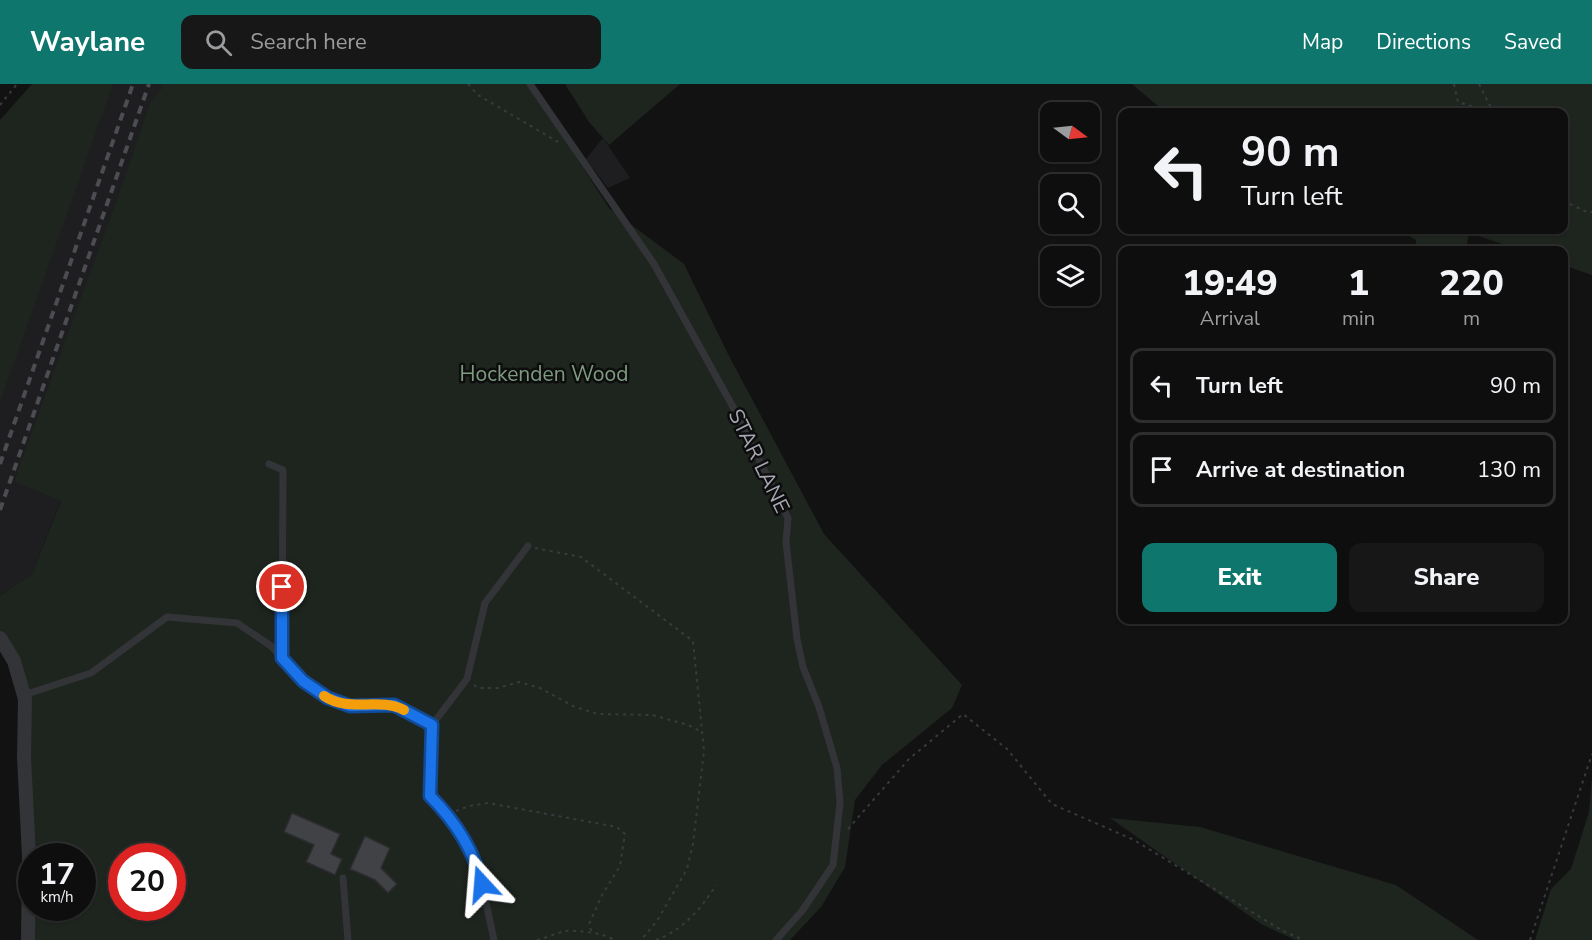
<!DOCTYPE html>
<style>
body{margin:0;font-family:"Nunito Sans",sans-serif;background:#171717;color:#f1f3f6;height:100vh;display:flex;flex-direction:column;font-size:22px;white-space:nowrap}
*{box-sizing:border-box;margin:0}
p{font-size:20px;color:#9b9c9e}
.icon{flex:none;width:33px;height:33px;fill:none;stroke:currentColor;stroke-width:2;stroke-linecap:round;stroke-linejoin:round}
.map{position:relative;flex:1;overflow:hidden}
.side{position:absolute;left:1118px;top:162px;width:450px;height:378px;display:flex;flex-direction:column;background:#0e0e0e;border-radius:12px;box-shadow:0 2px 4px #0004,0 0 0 2px #2e2e2e}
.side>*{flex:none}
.top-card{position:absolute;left:1118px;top:24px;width:450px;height:126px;border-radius:12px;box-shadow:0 2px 4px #0004,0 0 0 2px #2e2e2e;background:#0e0e0e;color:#f1f3f6;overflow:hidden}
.needle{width:39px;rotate:105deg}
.buttons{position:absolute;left:1040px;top:18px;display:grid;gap:12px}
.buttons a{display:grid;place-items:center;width:60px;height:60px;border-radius:12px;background:#0e0e0e;box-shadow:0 2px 4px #0004,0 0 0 2px #2e2e2e;font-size:30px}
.speed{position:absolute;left:18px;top:759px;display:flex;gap:12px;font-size:30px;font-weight:700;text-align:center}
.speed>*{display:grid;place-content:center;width:78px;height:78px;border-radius:50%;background:#0e0e0e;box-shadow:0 2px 4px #0004,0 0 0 2px #2e2e2e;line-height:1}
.speed small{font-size:15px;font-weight:400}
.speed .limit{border:9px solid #d22;background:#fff;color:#111}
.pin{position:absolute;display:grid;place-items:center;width:51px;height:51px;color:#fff;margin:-26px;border:3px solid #fff;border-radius:50%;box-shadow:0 2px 6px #0007}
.me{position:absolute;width:66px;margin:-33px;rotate:341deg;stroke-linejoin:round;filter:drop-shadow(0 0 4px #0008)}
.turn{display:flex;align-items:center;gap:21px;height:126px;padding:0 24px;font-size:27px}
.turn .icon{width:78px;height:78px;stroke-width:2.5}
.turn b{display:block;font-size:42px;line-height:51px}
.eta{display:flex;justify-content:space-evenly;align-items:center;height:102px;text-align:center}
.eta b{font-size:36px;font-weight:800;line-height:42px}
.button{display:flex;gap:12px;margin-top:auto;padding:12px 24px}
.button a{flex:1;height:69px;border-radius:12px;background:#0f766e;color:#fff;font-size:24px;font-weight:800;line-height:69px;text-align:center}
.button a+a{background:#171717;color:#f1f3f6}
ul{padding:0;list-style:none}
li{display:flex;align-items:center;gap:18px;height:75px;margin:0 12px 9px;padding:0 12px;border:3px solid #2e2e2e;border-radius:12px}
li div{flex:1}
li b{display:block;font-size:22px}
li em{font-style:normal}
header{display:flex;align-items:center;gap:36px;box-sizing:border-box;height:84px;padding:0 30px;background:#0f766e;color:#fff}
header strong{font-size:28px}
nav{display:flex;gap:33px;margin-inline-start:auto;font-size:21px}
.search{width:420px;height:54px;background:#171717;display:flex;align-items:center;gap:15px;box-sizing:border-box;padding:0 21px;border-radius:12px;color:#9b9c9e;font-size:22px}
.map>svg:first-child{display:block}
.built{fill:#1e1e20}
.green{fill:#1e251f;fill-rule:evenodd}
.building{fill:#414246;stroke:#2c2c2f;stroke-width:1.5}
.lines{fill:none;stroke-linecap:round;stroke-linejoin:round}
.path{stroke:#393a3e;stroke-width:2;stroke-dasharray:3 4.5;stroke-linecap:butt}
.lane{stroke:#333437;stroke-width:7}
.street{stroke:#333437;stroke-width:14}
.rail{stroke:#4c4d52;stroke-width:4;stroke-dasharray:8 6;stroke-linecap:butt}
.route-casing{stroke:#114b97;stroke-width:15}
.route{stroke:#1a73e8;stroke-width:10}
.slow{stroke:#f59e0b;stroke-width:10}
.labels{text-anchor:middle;stroke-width:5;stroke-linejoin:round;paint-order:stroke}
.park-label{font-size:21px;fill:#7e9b80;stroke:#0d0d0e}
.street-label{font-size:21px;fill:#a5a8b2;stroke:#0d0d0e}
</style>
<header>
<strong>Waylane</strong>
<div class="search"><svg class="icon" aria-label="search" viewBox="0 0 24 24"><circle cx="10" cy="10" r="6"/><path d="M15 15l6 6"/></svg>Search here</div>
<nav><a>Map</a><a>Directions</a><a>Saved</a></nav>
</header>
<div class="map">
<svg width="1592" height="856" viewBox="0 0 1592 856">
<rect width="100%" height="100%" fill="#121213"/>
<path class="built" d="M68,0H189L14,396L61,416L32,490L0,512V280Z
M603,54L630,94L608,104L586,75Z"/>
<path class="green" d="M32,0H113L0,318V36Z
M163,0H529L609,124L684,180L729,272L824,450L962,601L952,624L882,681L855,716L845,783L821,823L790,856H29L27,638L0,553V512L32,490L61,417L14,397L121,105L151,17L162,4ZM32,772H82V824H32ZM122,772H172V824H122Z
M565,0H680L609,61L589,38Z
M1132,0H1592V191L1563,181V166H1521L1469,149L1466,166H1416V156L1398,146H1563V28H1165Z
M1592,692V856H1535L1551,805L1571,785L1589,728Z
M1110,734L1200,743L1396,801L1478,856H1295L1261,840Z"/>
<path class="building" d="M292,729L340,750L331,770L342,775L335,791L306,778L314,761L284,748Z
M365,752L390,764L381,784L397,800L388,809L375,796L350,785Z"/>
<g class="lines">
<path class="path" d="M468,0L478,11L558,58
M1454,0L1458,18L1489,28
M1479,0L1493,28
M0,21L17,0
M1563,117L1587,128H1592
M535,464L581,473L693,557L704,667L693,760L687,785L657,837L641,856
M474,601L478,604H498L519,598L540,604L575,623L598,630L652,631L688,641L702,648
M456,727L469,722L488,719L617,743L625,750L620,782L602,811L589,840L592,849
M848,745L909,675L963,630L1007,665L1052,720L1134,756L1283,847L1304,856
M537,856C546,854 556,849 565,847C576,846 606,849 614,856
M656,856C683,846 701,825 716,801
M1530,856L1592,670"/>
<path class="lane" d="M530,0L654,180L733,323L788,434L786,458L797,555L803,583L819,623L837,684L840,719L833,781L802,827L776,856
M269,380L283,386L282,574
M24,611L91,589L167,533L237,539L271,562L303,596L328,614L350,622L394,621L432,641
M343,794L348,856
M494,856L478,781L448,731L430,712L432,641L467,595L485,519L528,462"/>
<path class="street" d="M0,554L14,577L25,615L24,673L29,772L28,856"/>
<path class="rail" d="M0,380L133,0
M0,426L149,0"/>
</g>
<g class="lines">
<defs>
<path id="route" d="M282,503V574L303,597L328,614L350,622L394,621L432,641L430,712C454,736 474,767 482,800"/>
</defs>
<use href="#route" class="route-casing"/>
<use href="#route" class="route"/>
<path class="slow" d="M324,612C350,629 379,613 404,626"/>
</g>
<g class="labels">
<g class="park-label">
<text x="544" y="297">Hockenden Wood</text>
</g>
<g class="street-label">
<text transform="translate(759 377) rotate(64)" y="7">STAR LANE</text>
</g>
</g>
</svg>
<div class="buttons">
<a><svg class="needle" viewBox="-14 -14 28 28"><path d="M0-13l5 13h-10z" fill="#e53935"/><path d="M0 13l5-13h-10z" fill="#9b9c9e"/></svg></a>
<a><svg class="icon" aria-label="search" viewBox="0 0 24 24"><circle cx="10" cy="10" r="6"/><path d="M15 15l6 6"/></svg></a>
<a><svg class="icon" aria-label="layers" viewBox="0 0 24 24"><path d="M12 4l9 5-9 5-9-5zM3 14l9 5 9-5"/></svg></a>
</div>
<div class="speed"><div>17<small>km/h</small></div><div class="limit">20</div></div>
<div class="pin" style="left:282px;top:503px;background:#d93025"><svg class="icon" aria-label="arrive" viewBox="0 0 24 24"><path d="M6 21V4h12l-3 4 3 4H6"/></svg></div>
<svg class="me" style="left:482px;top:800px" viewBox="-20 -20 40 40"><path d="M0-17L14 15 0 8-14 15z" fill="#1a73e8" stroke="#fff" stroke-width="4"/></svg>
<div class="top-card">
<div class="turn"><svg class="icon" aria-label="left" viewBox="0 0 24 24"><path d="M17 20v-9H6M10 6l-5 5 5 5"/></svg><div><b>90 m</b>Turn left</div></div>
</div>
<section class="side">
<div class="eta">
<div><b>19:49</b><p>Arrival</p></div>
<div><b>1</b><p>min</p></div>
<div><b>220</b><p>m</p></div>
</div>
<ul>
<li><svg class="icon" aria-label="left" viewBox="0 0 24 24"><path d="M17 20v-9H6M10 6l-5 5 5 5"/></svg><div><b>Turn left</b></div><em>90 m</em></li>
<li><svg class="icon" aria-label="arrive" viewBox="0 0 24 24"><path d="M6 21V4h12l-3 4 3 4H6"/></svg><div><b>Arrive at destination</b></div><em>130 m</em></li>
</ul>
<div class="button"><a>Exit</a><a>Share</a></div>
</section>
</div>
